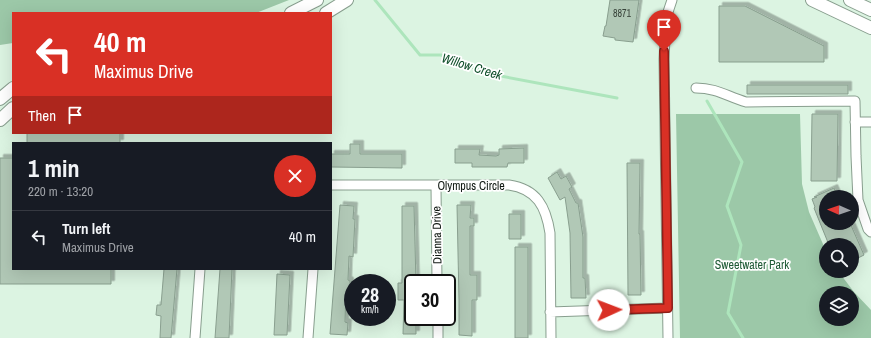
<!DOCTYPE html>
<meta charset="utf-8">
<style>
body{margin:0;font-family:"Archivo Narrow",sans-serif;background:#242831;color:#f1f3f6;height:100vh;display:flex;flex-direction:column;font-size:15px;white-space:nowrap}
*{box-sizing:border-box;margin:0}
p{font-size:13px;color:#9ea1a6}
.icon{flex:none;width:22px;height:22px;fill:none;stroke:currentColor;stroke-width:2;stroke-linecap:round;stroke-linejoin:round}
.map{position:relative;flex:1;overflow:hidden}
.sheet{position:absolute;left:12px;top:142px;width:320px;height:128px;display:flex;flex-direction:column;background:#171b24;border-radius:0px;box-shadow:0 4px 16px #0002}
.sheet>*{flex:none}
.banner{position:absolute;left:12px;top:12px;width:320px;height:122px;border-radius:0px;box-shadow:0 4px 16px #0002;background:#d93025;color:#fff;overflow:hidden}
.needle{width:26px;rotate:272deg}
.tools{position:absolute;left:819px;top:190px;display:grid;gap:8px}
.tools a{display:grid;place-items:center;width:40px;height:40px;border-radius:50%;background:#171b24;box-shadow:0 4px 16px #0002;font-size:20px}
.speed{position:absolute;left:344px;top:274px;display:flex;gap:8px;font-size:20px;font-weight:700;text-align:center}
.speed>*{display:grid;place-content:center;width:52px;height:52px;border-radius:50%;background:#171b24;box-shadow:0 4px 16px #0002;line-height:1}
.speed small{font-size:10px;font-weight:400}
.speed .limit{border:2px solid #111;border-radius:6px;background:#fff;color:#111}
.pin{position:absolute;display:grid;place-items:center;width:34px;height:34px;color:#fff;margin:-41px -17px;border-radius:50% 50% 50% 0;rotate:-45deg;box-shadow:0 0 4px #0007}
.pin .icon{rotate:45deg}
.me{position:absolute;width:44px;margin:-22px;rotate:88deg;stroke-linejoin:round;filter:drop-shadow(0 0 3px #0008)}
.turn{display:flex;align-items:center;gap:14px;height:84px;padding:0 16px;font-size:18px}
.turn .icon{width:52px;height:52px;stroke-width:2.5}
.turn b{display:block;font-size:28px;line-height:34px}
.then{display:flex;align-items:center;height:38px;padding:0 16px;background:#0003;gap:8px;font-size:15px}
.round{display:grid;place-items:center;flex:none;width:42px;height:42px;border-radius:21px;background:#242831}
.headline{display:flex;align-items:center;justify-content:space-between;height:68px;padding:0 16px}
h1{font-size:24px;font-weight:800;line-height:30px}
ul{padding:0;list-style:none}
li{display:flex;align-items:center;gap:12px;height:52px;padding:0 16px;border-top:1px solid #363941}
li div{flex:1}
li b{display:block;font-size:15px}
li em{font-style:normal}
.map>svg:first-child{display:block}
.green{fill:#9cc8a8;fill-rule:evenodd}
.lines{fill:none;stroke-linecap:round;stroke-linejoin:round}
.stream{stroke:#ade5bc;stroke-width:3}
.building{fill:#b1c8b6;stroke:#899f8f;filter:url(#shadow)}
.minor-casing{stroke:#889e8e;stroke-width:11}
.major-casing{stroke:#889e8e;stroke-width:14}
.minor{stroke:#fff;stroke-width:9}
.major{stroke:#fff;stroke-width:12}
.route-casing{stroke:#8d1f18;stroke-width:10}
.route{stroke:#d93025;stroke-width:7}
.labels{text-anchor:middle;stroke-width:3.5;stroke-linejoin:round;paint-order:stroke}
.number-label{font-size:10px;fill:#38433a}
.street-label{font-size:12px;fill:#0f1711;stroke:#fff}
.park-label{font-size:12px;fill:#1e5a35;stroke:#fff}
.water-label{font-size:13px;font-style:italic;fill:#0d4d28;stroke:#fff}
</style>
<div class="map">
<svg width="871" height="338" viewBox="0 0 871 338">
<defs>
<filter id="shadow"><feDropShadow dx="3.5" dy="-3.5" stdDeviation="0" flood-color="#0004"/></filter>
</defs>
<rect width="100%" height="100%" fill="#dcf4e2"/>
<path class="green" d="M0,0H289L256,13H13V43L0,45Z
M676,114H800L802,184L809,212L826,251V271H838L854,292L871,310V338H680ZM826,293H852V319H826Z"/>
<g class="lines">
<path class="stream" d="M375,0L420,55H441L490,74L617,98
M707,101L742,162L727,206L741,245L728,313L743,338"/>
</g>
<path class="building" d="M610,0H639L633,42L615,40V38L603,36L605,26H606Z
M719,6H745L824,46V62H719Z
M747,85H848V94H747Z
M812,114H838L837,181H811Z
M27,133H120V143H27Z
M350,144H360V154H402V168L331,167V154H350Z
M524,148V163H508L507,167H472V163H455V149H480L479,155L496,156L499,155V149Z
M0,158H13V269H111V284H0Z
M627,163H640L639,234H640L641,295H628Z
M557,172L561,179L566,176L572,187L569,189L576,203H578L583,237V278H585L586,298H571L570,233L565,197L560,200L548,178Z
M834,188L838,197H826V223H850L864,255L852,261V245H829L814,208L815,207L812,199L817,197H814Z
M340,205L354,206L353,219H355L353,257L349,256L348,280L350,281V291H346L345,322L348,323L347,335L330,334Z
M457,205H471L470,218H474V226H470V275H477V300H472V336L459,335V300Z
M402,206H414L416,283H413V317H416V334H403L404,300H398V283H402Z
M509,214H521V239H509Z
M515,247H528V338H515Z
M164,269H177L171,338H160L161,316L156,315L157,305H161Z
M220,269H232L229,338H215Z
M277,274L290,275L287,335H274Z"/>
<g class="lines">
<defs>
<path id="minor" d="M696,88C717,88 728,97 746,102L855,101L856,156L858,200L868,229L871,232
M855,122H871
M331,185H509C537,189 546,207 550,233L551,338
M436,186L437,283
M550,312L667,308
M438,317V338
M195,338L200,269
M308,338L313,269
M668,338L664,59L666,18L672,0"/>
<path id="major" d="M812,0L871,28
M850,0L871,10
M291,13L317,0
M326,13L347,0
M0,99L13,88
M0,120L13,108"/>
</defs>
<use href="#minor" class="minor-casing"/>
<use href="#major" class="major-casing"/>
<use href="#minor" class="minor"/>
<use href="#major" class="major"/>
</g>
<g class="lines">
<defs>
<path id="route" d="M609,310L668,308L664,51"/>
</defs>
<use href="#route" class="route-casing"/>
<use href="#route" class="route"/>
</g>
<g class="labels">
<g class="number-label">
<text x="622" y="17">8871</text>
</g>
<g class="street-label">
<text x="471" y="190">Olympus Circle</text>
<text transform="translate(437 235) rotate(-91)" y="4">Dianna Drive</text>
</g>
<g class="park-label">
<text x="752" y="269">Sweetwater Park</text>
</g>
<g class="water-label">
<text transform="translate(472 66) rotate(17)" y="5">Willow Creek</text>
</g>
</g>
</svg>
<div class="tools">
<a><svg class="needle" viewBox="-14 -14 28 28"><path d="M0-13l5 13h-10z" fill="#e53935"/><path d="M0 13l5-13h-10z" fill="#9ea1a6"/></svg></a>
<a><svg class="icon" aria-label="search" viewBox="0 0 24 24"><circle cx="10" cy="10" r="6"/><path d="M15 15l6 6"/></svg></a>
<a><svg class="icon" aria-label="layers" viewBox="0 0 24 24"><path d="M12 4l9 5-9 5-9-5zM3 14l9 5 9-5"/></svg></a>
</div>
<div class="speed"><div>28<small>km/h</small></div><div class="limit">30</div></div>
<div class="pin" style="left:664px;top:51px;background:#d93025"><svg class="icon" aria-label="arrive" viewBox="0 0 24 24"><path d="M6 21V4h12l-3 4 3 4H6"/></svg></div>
<svg class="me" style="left:609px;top:310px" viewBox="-20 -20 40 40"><circle r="19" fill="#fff"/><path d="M0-13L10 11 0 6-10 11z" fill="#d93025"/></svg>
<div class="banner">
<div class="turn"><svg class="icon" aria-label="left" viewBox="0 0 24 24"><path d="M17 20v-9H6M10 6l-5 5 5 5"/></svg><div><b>40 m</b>Maximus Drive</div></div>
<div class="then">Then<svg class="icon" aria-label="arrive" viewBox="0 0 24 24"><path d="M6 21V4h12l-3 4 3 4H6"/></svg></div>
</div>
<section class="sheet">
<div class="headline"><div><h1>1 min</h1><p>220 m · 13:20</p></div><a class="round" style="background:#d93025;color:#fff"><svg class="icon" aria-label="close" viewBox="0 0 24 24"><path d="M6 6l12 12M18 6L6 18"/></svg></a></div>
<ul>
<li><svg class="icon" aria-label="left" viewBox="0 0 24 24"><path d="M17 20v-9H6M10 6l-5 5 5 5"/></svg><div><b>Turn left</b><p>Maximus Drive</p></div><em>40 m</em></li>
</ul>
</section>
</div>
